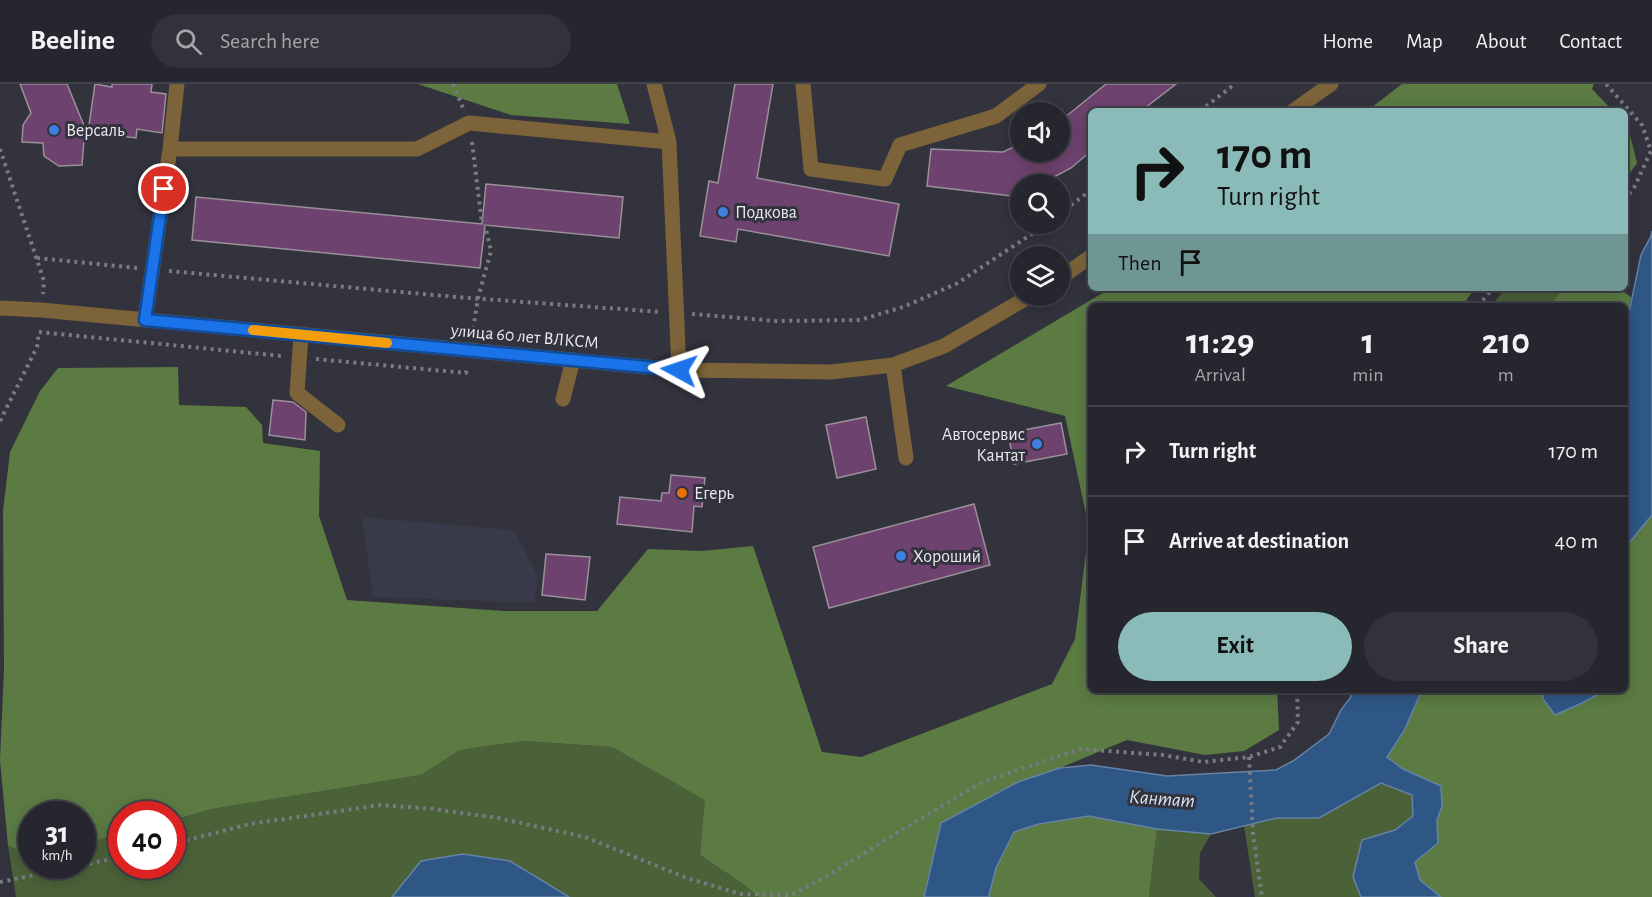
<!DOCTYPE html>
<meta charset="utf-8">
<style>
body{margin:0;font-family:"Alegreya Sans",sans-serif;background:#32323a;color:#f1f3f6;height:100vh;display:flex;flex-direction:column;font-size:22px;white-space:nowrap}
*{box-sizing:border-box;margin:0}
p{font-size:20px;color:#a4a5aa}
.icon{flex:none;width:33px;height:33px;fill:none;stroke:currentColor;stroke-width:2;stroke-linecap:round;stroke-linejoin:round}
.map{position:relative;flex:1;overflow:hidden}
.panel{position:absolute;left:1088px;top:219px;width:540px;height:390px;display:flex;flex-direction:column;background:#26262e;border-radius:9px;box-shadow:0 3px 15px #0003,0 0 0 2px #42434a}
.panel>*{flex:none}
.hud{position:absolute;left:1088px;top:24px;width:540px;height:183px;border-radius:9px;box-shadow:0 3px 15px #0003,0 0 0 2px #42434a;background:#8bbbb9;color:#111;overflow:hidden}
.buttons{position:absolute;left:1010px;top:18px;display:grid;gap:12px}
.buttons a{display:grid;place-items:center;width:60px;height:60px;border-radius:50%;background:#26262e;box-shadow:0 3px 15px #0003,0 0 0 2px #42434a;font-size:30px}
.speed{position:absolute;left:18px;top:717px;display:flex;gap:12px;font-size:30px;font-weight:700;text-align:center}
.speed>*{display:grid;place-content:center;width:78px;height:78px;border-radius:50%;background:#26262e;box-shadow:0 3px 15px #0003,0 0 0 2px #42434a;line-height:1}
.speed small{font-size:15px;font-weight:400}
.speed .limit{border:9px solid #d22;background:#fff;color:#111}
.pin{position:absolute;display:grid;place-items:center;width:51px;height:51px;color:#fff;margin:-26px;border:3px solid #fff;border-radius:50%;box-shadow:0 2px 6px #0007}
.me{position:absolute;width:66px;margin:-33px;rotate:275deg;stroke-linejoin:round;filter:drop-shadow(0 0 4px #0008)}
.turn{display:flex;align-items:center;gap:21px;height:126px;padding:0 30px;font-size:27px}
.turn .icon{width:78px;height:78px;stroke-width:2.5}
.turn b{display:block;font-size:42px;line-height:51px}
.then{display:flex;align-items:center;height:57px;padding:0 30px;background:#0003;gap:12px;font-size:22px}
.eta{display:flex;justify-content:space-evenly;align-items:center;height:102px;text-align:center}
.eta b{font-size:36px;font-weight:600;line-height:42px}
.primary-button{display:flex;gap:12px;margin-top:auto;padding:12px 30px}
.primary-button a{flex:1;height:69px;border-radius:36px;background:#8bbbb9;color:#111;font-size:24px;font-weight:600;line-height:69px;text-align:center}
.primary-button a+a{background:#32323a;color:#f1f3f6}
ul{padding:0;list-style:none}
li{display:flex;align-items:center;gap:18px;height:90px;padding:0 30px;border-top:2px solid #42434a}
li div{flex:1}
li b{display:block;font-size:22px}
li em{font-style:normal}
header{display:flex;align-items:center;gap:36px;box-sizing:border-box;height:84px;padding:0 30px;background:#26262e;border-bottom:2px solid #42434a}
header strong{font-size:28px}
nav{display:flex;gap:33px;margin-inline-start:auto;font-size:21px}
.search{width:420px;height:54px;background:#32323a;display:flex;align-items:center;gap:15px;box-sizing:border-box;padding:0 21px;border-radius:33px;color:#a4a5aa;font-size:22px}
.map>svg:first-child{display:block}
.built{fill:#383a4a}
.green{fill:#4b6239}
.forest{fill:#5b7b43}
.water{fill:#2e5785;stroke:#6683a5;stroke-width:1.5}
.building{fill:#6e426f;stroke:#999099;stroke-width:1.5}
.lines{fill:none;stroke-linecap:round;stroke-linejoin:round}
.path{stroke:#797a83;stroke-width:4;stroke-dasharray:3 4.5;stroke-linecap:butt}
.minor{stroke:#7c6339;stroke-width:15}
.route-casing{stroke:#114b97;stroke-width:15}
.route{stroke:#1a73e8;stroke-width:10}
.slow{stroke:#f59e0b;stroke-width:10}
.shop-dot{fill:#3f7fe0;stroke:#32333d;stroke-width:2}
.food-dot{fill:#e8710a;stroke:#32333d;stroke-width:2}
.labels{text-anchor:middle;stroke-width:6;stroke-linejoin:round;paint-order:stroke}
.poi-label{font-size:18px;fill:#e8e9f0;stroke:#32333d;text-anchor:start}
.street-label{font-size:18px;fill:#e8e9f0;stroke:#32333d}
.water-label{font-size:20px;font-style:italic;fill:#d8e4f3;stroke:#32333d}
</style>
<header>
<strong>Beeline</strong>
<div class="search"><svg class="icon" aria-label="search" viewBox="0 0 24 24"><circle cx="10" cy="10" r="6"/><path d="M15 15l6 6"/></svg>Search here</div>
<nav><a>Home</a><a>Map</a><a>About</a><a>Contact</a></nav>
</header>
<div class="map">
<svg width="1652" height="813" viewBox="0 0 1652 813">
<rect width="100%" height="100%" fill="#32333d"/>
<path class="built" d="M362,433L514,446L538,493L534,519L373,513Z"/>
<path class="green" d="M1506,204H1564L1549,222H1491Z
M523,657L612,663L706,716L700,771L740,798L759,813H569L510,777L392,813H16L8,761L31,774L32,782H82L83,760L121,750L122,782H172L173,736L212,725L421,691L460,666Z
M1381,699L1412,711L1413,732L1395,746L1362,756L1353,793L1361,813H1255L1244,742L1276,734H1319Z
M1157,745L1211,750L1200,769L1199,795L1216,813H1149Z"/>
<path class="forest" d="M418,0H617L630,40L511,31Z
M1402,0H1594L1592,5L1613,27H1367Z
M1625,40L1628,43L1637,79L1625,96Z
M1111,204H1475L1462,222H1090V606H1277L1279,646L1244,667L1205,671L1127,656L1060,684L1018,698L941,739L924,813H759L740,798L700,771L705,716L612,663L523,657L460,666L421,691L212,725L173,736L172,730H122L121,750L83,760L82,730H32L31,774L8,761L0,676L4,585L3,427L10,368L40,307L58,284L178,283L179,321L246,323L262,341L263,359L320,367L319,432L347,516L504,527H597L648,465L701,467L753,462L822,668L861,673L1052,600L1075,555L1089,444L1065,332L946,302Z
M1564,204H1618L1631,213L1625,247L1624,222H1549Z
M1652,431V813H1441L1420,796L1415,778L1438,759L1437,736L1442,722L1441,702L1403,685L1387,673L1404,647L1422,606H1543V615L1604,606H1624L1625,464Z
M1089,732L1157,745L1149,813H990L989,812L996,784L1014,748L1039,740Z"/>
<path class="water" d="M1652,147V431L1625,464V247L1641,171L1651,152Z
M1351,606H1422L1404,647L1387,673L1403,685L1441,702L1442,722L1437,736L1438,759L1415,778L1420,796L1441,813H1361L1353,793L1362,756L1395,746L1413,732L1412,711L1381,699L1319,734H1276L1211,750L1157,745L1089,732L1039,740L1014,748L996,784L989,811L990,813H924L941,739L1018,698L1060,684L1091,681L1167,692L1276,686L1293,677L1329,650L1341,626L1351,613Z
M1543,606H1604V607L1580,620L1555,631L1543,615Z
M463,770L510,777L569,813H392L421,777Z"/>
<path class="building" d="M20,0H67L85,44L82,81L59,82L44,72L43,59L22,58L23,41L31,29Z
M95,0L112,3V0H152L151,8L166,10L162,49L137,45L136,54L88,48Z
M735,0H773L757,94L899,120L889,172L738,145L736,158L700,152L709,97L718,99Z
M1106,0H1176L1141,27H1090V68L1071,84L1041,100H1020V113L927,102L931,65L1003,68L1020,60V68H1059V38Z
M486,100L623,113L619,154L485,141L480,184L192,156L196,113L482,140Z
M273,316L293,318L306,328L305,356L269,351Z
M866,333L876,385L837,394L826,341Z
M1061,339L1067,370L1014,380L1008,349Z
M671,391L705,394L702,423L694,422L692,448L617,440L620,413L661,417L662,409H669Z
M974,420L990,481L829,524L813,463Z
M546,470L590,473L585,516L542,511Z"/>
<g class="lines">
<path class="path" d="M453,0L463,24
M1606,0L1642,41L1651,67L1633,106L1624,114
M1200,27L1235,0
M472,58L482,140
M0,65L44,197L43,210
M1059,130L1090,107
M37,174L137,184
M169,187L456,213L661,228
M1478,222L1493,204
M692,230L777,237L860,236L903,223L956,200L1047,140
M39,248L282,272
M472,252L478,214L491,167L485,141
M316,275L466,289L467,283
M0,337L37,263L39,248
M1249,673L1253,750L1262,813
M172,760L250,740L381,721L433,725L498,734L585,753L687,794L740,810L791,811L831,790L908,742L983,698L1080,665L1163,671L1203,678L1249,673L1280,663L1298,638L1297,606
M82,781L122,773
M0,798L80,782"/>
<path class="minor" d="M654,0L669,58L679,286
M803,0L811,85L885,95L900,61L996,32L1039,0
M1293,27L1331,0
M170,65H417L469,39L669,58
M1059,195L1090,173
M0,224L41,226L679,286L831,288L893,281L944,262L1030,212
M145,236L170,65L177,0
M301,251L297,309L338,341
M893,281L906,374
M563,315L573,276"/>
</g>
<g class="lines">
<defs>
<path id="route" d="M164,105L145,236L679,286"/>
</defs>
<use href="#route" class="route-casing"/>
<use href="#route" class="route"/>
<path class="slow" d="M253,246L387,259"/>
</g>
<g class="shop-dot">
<circle cx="54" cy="46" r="6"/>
<circle cx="723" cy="128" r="6"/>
<circle cx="1037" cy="360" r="6"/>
<circle cx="901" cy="472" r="6"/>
</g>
<circle class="food-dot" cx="682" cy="409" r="6"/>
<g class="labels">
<g class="poi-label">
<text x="66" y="52">Версаль</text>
<text x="735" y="134">Подкова</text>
<text x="1025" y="356" text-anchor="end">Автосервис<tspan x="1025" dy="21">Кантат</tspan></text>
<text x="694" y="415">Егерь</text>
<text x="913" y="478">Хороший</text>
</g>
<g class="street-label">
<text transform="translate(525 252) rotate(5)" y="6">улица 60 лет ВЛКСМ</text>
</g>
<g class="water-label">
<text transform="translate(1162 714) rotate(4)" y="7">Кантат</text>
</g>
</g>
</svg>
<div class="buttons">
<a><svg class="icon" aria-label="sound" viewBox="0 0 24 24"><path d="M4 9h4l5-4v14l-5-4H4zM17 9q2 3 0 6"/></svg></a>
<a><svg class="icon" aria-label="search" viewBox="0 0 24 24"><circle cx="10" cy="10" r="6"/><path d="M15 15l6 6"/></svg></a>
<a><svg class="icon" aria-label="layers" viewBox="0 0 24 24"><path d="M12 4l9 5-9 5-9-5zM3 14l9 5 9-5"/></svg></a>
</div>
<div class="speed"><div>31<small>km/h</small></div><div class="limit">40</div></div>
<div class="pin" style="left:164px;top:105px;background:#d93025"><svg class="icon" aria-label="arrive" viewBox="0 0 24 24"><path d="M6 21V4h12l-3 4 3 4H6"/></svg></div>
<svg class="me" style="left:679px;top:286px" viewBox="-20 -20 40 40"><path d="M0-17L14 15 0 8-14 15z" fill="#1a73e8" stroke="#fff" stroke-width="4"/></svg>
<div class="hud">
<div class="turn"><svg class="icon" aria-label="right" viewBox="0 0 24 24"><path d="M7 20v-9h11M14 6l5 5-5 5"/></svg><div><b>170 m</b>Turn right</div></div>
<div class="then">Then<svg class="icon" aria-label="arrive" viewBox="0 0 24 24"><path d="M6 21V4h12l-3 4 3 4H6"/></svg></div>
</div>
<section class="panel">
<div class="eta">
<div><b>11:29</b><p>Arrival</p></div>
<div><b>1</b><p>min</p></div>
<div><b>210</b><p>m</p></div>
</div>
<ul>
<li><svg class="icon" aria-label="right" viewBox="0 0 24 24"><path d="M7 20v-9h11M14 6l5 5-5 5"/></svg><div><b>Turn right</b></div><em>170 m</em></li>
<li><svg class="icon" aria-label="arrive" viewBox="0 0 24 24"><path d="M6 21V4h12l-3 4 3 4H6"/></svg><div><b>Arrive at destination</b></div><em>40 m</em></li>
</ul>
<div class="primary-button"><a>Exit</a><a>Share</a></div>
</section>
</div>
